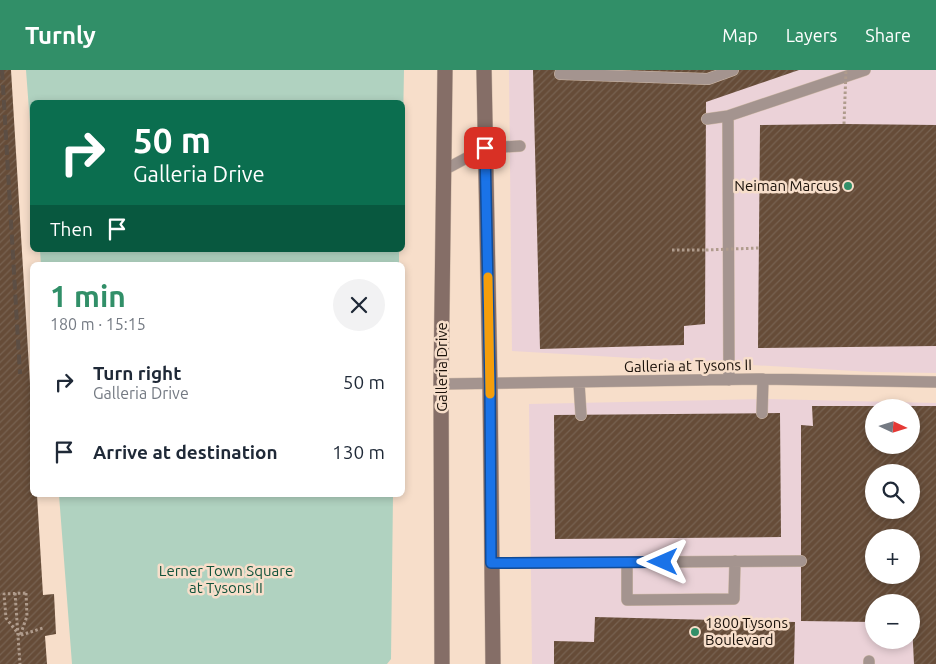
<!DOCTYPE html>
<meta charset="utf-8">
<style>
body{margin:0;font-family:Ubuntu,sans-serif;background:#f2f2f3;color:#1f2937;height:100vh;display:flex;flex-direction:column;font-size:19px;white-space:nowrap}
*{box-sizing:border-box;margin:0}
p{font-size:16px;color:#747a83}
.icon{flex:none;width:28px;height:28px;fill:none;stroke:currentColor;stroke-width:2;stroke-linecap:round;stroke-linejoin:round}
.map{position:relative;flex:1;overflow:hidden}
.sheet{position:absolute;left:30px;top:192px;width:375px;height:235px;display:flex;flex-direction:column;background:#fff;border-radius:8px;box-shadow:0 2px 8px #0003}
.sheet>*{flex:none}
.hud{position:absolute;left:30px;top:30px;width:375px;height:152px;border-radius:8px;box-shadow:0 2px 8px #0003;background:#0b6e4f;color:#fff;overflow:hidden}
.needle{width:32px;rotate:94deg}
.tools{position:absolute;left:865px;top:329px;display:grid;gap:10px}
.tools a{display:grid;place-items:center;width:55px;height:55px;border-radius:50%;background:#fff;box-shadow:0 2px 8px #0003;font-size:25px}
.pin{position:absolute;display:grid;place-items:center;width:42px;height:42px;color:#fff;margin:-21px;border-radius:10px;box-shadow:0 2px 8px #0006}
.me{position:absolute;width:55px;margin:-28px;rotate:270deg;stroke-linejoin:round;filter:drop-shadow(0 0 4px #0008)}
.turn{display:flex;align-items:center;gap:18px;height:105px;padding:0 20px;font-size:22px}
.turn .icon{width:65px;height:65px;stroke-width:2.5}
.turn b{display:block;font-size:35px;line-height:42px}
.then{display:flex;align-items:center;height:48px;padding:0 20px;background:#0003;gap:10px;font-size:19px}
.round{display:grid;place-items:center;flex:none;width:52px;height:52px;border-radius:26px;background:#f2f2f3}
.overview{display:flex;align-items:center;justify-content:space-between;height:85px;padding:0 20px}
h1{font-size:30px;font-weight:600;line-height:38px;color:#318f68}
ul{padding:0;list-style:none}
li{display:flex;align-items:center;gap:15px;height:70px;padding:0 20px}
li div{flex:1}
li b{display:block;font-size:19px}
li em{font-style:normal}
header{display:flex;align-items:center;gap:30px;box-sizing:border-box;height:70px;padding:0 25px;background:#318f68;color:#fff}
header strong{font-size:24px}
nav{display:flex;gap:28px;margin-inline-start:auto;font-size:18px}
.map>svg:first-child{display:block}
.commercial{fill:#ebd2d8;fill-rule:evenodd}
.green{fill:#b0d2c0}
.building{fill:url(#building-hatch);fill-rule:evenodd}
.lines{fill:none;stroke-linecap:round;stroke-linejoin:round}
.lane-casing{stroke:#cfb9a7;stroke-width:12}
.secondary-casing{stroke:#cfb9a7;stroke-width:16}
.path{stroke:#af9b8c;stroke-width:3;stroke-dasharray:2.5 2.5;stroke-linecap:butt}
.lane{stroke:#a4948f;stroke-width:11}
.secondary{stroke:#856e67;stroke-width:15}
.rail{stroke:#5c4e44;stroke-width:4;stroke-dasharray:10 5;stroke-linecap:butt}
.path-bridge{stroke:#af9b8c;stroke-width:3;stroke-dasharray:2.5 2.5;stroke-linecap:butt}
.route-casing{stroke:#114b97;stroke-width:12}
.route{stroke:#1a73e8;stroke-width:9}
.slow{stroke:#f59e0b;stroke-width:9}
.poi-dot{fill:#318f68;stroke:#f7deca;stroke-width:2}
.labels{text-anchor:middle;stroke-width:5;stroke-linejoin:round;paint-order:stroke}
.poi-label{font-size:15px;fill:#1a110a;stroke:#f7deca;text-anchor:end}
.street-label{font-size:15px;fill:#1a110a;stroke:#f7deca}
.park-label{font-size:15px;fill:#12533b;stroke:#f7deca}
</style>
<header>
<strong>Turnly</strong>
<nav><a>Map</a><a>Layers</a><a>Share</a></nav>
</header>
<div class="map">
<svg width="936" height="594" viewBox="0 0 936 594">
<defs>
<pattern id="building-hatch" width="6" height="6" patternUnits="userSpaceOnUse" patternTransform="scale(1.25)"><rect width="6" height="6" fill="#664c38"/><path d="M-1 1l2-2M0 6l6-6M5 7l2-2" fill="none" stroke="#776251"/></pattern>
</defs>
<rect width="100%" height="100%" fill="#f7deca"/>
<path class="commercial" d="M509,0H936V303L872,302L512,281Z
M768,329L936,333V594H532L529,334ZM874,338H911V375H874ZM874,402H911V440H874ZM874,468H911V505H874ZM874,532H911V570H874Z"/>
<path class="green" d="M26,0H404L403,54L402,32H32V80Z
M40,180H399V195H41Z
M59,425H393L391,589L387,594H72Z"/>
<path class="building" d="M0,0H11L32,347V425H37L43,525L54,524L56,564L45,566L47,594H0Z
M533,0H799L706,32L705,254L684,256V275L540,279Z
M844,54L936,55V276L758,278L760,55Z
M812,336H874V375H911V336H936V594H914L911,532H874V552L801,551V355L813,356ZM874,402H911V440H874ZM874,468H911V505H874Z
M780,343L781,467L555,469L554,345Z
M595,547L795,552L794,594H554V571L594,572Z"/>
<g class="lines">
<defs>
<path id="lane" d="M560,4L708,9L733,0
M707,49L728,46
M444,100L485,78L520,76
M729,310L728,46L865,0
M579,313L581,345
M441,314L758,309L936,312
M762,343L763,309
M627,492V530L734,529L735,491
M491,493L801,491
M869,591V594"/>
<path id="secondary" d="M484,0L490,314L493,594
M442,594L441,314L445,0"/>
</defs>
<use href="#lane" class="lane-casing"/>
<use href="#secondary" class="secondary-casing"/>
<path class="path" d="M672,180H706
M15,523L20,594
M26,523L27,546L20,566L6,548L4,524Z
M21,565L43,558"/>
<use href="#lane" class="lane"/>
<use href="#secondary" class="secondary"/>
<path class="rail" d="M2,0L20,304"/>
<path class="path-bridge" d="M844,54L846,0
M706,180L759,178"/>
</g>
<g class="lines">
<defs>
<path id="route" d="M485,78L490,314L491,493L663,492"/>
</defs>
<use href="#route" class="route-casing"/>
<use href="#route" class="route"/>
<path class="slow" d="M488,207L490,324"/>
</g>
<g class="poi-dot">
<circle cx="848" cy="116" r="5"/>
<circle cx="695" cy="562" r="5"/>
</g>
<g class="labels">
<g class="poi-label">
<text x="838" y="121">Neiman Marcus</text>
<text x="705" y="558" text-anchor="start">1800 Tysons<tspan x="705" dy="17">Boulevard</tspan></text>
</g>
<g class="street-label">
<text transform="translate(688 296) rotate(-1)" y="5">Galleria at Tysons II</text>
<text transform="translate(442 297) rotate(-90)" y="5">Galleria Drive</text>
</g>
<g class="park-label">
<text x="226" y="506">Lerner Town Square<tspan x="226" dy="17">at Tysons II</tspan></text>
</g>
</g>
</svg>
<div class="tools">
<a><svg class="needle" viewBox="-14 -14 28 28"><path d="M0-13l5 13h-10z" fill="#e53935"/><path d="M0 13l5-13h-10z" fill="#747a83"/></svg></a>
<a><svg class="icon" aria-label="search" viewBox="0 0 24 24"><circle cx="10" cy="10" r="6"/><path d="M15 15l6 6"/></svg></a>
<a>+</a>
<a>−</a>
</div>
<div class="pin" style="left:485px;top:78px;background:#d93025"><svg class="icon" aria-label="arrive" viewBox="0 0 24 24"><path d="M6 21V4h12l-3 4 3 4H6"/></svg></div>
<svg class="me" style="left:663px;top:492px" viewBox="-20 -20 40 40"><path d="M0-17L14 15 0 8-14 15z" fill="#1a73e8" stroke="#fff" stroke-width="4"/></svg>
<div class="hud">
<div class="turn"><svg class="icon" aria-label="right" viewBox="0 0 24 24"><path d="M7 20v-9h11M14 6l5 5-5 5"/></svg><div><b>50 m</b>Galleria Drive</div></div>
<div class="then">Then<svg class="icon" aria-label="arrive" viewBox="0 0 24 24"><path d="M6 21V4h12l-3 4 3 4H6"/></svg></div>
</div>
<section class="sheet">
<div class="overview"><div><h1>1 min</h1><p>180 m · 15:15</p></div><a class="round"><svg class="icon" aria-label="close" viewBox="0 0 24 24"><path d="M6 6l12 12M18 6L6 18"/></svg></a></div>
<ul>
<li><svg class="icon" aria-label="right" viewBox="0 0 24 24"><path d="M7 20v-9h11M14 6l5 5-5 5"/></svg><div><b>Turn right</b><p>Galleria Drive</p></div><em>50 m</em></li>
<li><svg class="icon" aria-label="arrive" viewBox="0 0 24 24"><path d="M6 21V4h12l-3 4 3 4H6"/></svg><div><b>Arrive at destination</b></div><em>130 m</em></li>
</ul>
</section>
</div>
